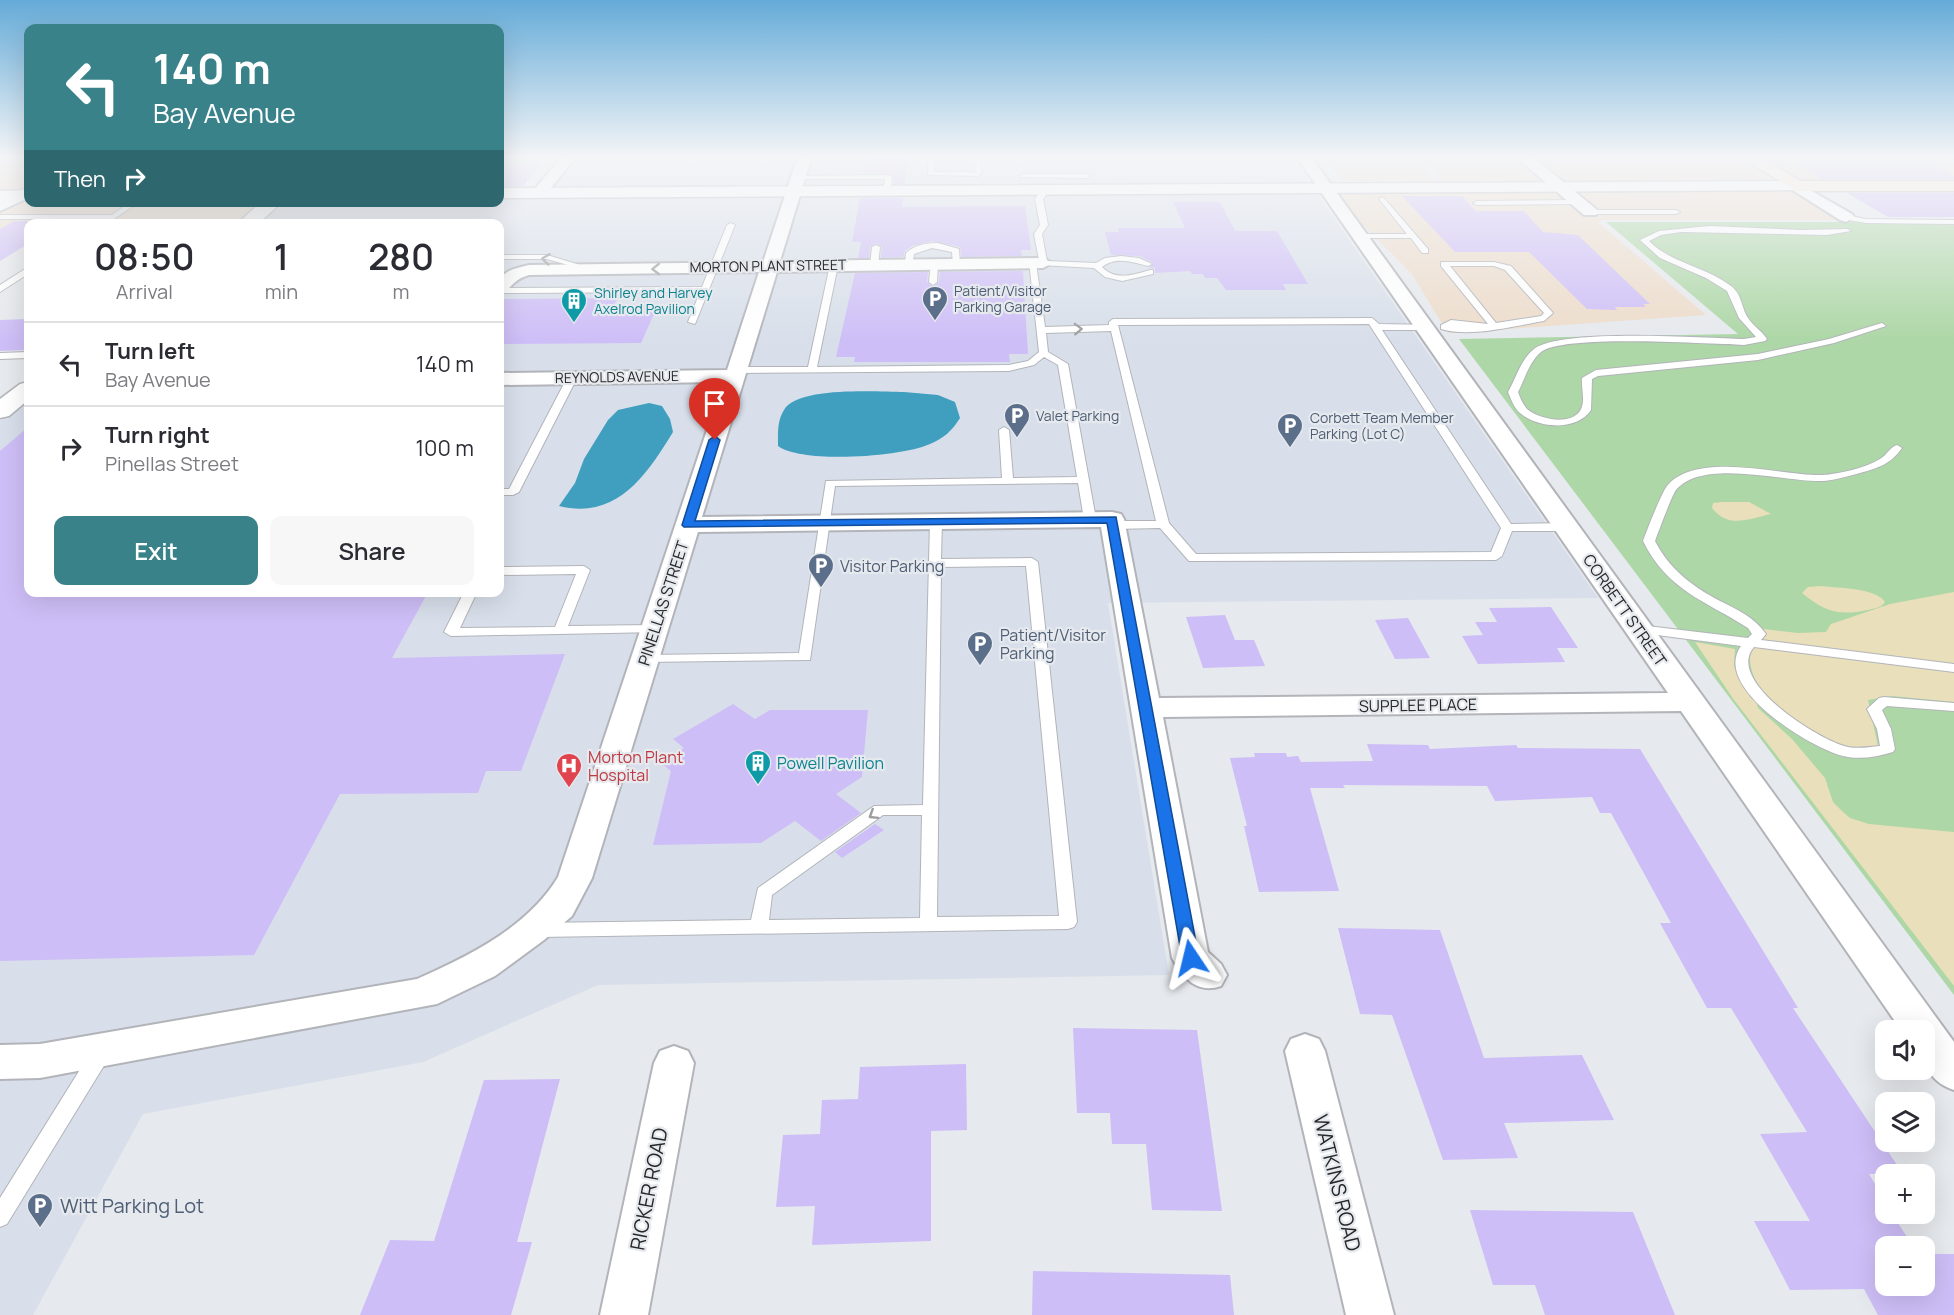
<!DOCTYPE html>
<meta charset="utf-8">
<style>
body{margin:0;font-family:Manrope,sans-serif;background:#f7f7f7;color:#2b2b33;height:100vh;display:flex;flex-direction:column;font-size:22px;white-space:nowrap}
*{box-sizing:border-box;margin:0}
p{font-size:20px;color:#7c7c81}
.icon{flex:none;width:33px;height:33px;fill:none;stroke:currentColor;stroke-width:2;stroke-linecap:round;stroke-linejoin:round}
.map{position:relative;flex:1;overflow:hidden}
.panel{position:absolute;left:24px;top:219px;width:480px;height:378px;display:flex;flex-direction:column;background:#fff;border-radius:12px;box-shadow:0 6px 24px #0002}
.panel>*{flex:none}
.top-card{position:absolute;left:24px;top:24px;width:480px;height:183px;border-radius:12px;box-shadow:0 6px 24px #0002;background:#3a828a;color:#fff;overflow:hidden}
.tools{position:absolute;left:1875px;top:1020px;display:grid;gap:12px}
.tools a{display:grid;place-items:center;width:60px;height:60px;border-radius:12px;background:#fff;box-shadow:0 6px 24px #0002;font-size:30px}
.pin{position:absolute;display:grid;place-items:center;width:51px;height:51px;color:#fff;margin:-62px -26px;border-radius:50% 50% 50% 0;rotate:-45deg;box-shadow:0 0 6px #0007}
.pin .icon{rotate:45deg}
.me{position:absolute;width:66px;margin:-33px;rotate:350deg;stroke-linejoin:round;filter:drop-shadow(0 0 4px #0008)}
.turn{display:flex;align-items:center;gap:21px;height:126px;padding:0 30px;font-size:27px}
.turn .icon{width:78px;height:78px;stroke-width:2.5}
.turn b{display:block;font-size:42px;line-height:51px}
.then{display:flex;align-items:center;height:57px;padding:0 30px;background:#0003;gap:12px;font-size:22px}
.eta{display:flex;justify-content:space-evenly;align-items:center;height:102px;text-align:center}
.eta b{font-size:36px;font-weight:600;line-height:42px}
.cta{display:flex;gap:12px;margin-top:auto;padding:12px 30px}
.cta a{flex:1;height:69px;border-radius:12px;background:#3a828a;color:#fff;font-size:24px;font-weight:600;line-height:69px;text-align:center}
.cta a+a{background:#f7f7f7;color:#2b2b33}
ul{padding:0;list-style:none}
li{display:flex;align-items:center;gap:18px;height:84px;padding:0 30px;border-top:2px solid #e1e1e2}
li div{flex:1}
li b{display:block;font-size:22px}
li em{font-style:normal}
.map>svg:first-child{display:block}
.commercial{fill:#eddcca}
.built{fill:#d8dfea}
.green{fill:#add7a6}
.sand{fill:#e9dfba}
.water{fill:#409ebf}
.building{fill:#cebef7}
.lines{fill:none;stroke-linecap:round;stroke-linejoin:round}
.service-casing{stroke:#b2b4b9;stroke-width:2}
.minor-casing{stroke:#b2b4b9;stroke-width:4}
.tertiary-casing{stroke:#b2b4b9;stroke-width:3}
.secondary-casing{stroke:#b2b4b9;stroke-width:3}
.service{fill:#fff;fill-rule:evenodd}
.minor{fill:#fff;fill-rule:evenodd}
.tertiary{fill:#fff;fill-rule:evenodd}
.secondary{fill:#ffefd6;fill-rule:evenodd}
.oneway{stroke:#9d9e9f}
.route{fill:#1a73e8;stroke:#114b97;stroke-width:1.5}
.labels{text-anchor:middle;stroke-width:4.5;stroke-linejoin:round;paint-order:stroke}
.far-street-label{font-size:14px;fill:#262729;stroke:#e6e9ed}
.far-service-label{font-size:14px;fill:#4e5e75;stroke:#e6e9ed;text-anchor:start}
.far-culture-label{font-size:14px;fill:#0d838f;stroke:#e6e9ed;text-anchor:start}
.service-label{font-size:16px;fill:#4e5e75;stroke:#e6e9ed;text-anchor:start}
.street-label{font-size:16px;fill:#262729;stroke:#e6e9ed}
.health-label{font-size:16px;fill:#be3a42;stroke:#e6e9ed;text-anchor:start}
.culture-label{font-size:16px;fill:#0d838f;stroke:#e6e9ed;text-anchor:start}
.near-street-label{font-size:20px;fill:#262729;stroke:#e6e9ed}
.near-service-label{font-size:20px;fill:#4e5e75;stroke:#e6e9ed;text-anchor:start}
</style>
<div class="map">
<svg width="1954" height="1315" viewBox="0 0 1954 1315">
<rect width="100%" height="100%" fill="#e6e9ed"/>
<path class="commercial" d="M0,156H28V189L18,193H0Z
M1312,156H1316L1334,181L1344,184L1443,181L1420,156H1738L1782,184L1568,185L1534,157H1518L1549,185L1334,186Z
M1324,156H1412L1436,181H1342Z
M1756,156H1954V183L1801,184Z
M1791,189L1841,220H1603L1598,222L1706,315L1451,333H1448L1411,273L1362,224L1338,192L1555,190L1584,215H1603L1574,190Z
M25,198H28V202L263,203L235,223L28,224V244L0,245V211Z"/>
<path class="built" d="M577,156H1291L1598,598L1108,603L1169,975L598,985L423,1062L143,1114L33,1315H0V421L28,398V592H500V224L254,223L281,203L500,202V198H545Z"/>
<path class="green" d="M1606,222H1954V995L1459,339L1738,334Z"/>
<path class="sand" d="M1722,502H1749L1771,514C1749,519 1728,529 1712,508L1713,503Z
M1821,586C1837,588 1877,588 1885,602C1881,608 1875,608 1868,610C1839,616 1825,612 1802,593L1808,587Z
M1954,592V702L1892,696L1868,700L1878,746C1871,747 1862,750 1855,749C1816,745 1750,700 1750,658C1750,650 1760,637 1764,629L1798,633L1826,632L1831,624L1890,604Z
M1695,642L1735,649L1734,666L1755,696L1758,708L1792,739L1825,778L1833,802L1842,811L1850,818L1869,824L1954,832V986L1734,700Z"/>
<path class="water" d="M904,392L938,395L955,402L960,418C952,431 944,438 930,444C901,457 803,464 778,446C778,434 777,421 784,410C798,386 878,392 904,392Z
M649,403L662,406L670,419L673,432C646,476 617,520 559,506L575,483L584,459L608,420L618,410Z"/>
<path class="building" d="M867,159H908L905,184H894V177L889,173H864Z
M1794,162H1927L1954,176V179H1822Z
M542,163L523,186H500V164Z
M1847,193H1954V217H1888Z
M1402,196H1462L1476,211H1524L1543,232L1578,235L1650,304H1643L1646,307H1615L1617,310L1587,309L1529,252H1455Z
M860,198H903L902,207L1025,206L1031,250H1021L1022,256L962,257L960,247L933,241L912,246L905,251L903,257L881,258L882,246L875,243L870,247L869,258H858L861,242H852Z
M1173,202H1220L1235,231H1277L1308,284H1283L1286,290H1226L1217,278H1205L1203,274H1192L1190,271L1155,273V268H1149L1154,263L1140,256L1111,255L1105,232H1119L1118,228H1185Z
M14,221H28V244L0,261V229Z
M1023,271L1028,354H1009L1010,362H854L855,357H836L855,273L928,272L927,282L933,287L939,282L940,272Z
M618,298L614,305H658L641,343L500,344V299Z
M28,319V350L0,351V320Z
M28,427V592H428L392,658L565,654L521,771H486L478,793L340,794L254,955L0,961V451Z
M1551,607L1578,648H1557L1565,662L1478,664L1462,636L1483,635L1475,622H1497L1489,608Z
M1225,615L1235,640H1254L1265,666L1203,668L1186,617Z
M1408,618L1430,658L1395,659L1375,620Z
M733,704L755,719L770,710H868L862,777L836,794L861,813L821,841L795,821L761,843L653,845L671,771L660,762L684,748L673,739Z
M1367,744L1428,745L1430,749L1516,745L1518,748L1640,749L1798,1008H1793L1903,1174H1869L1886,1202V1214H1892L1913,1246H1886V1286H1924V1254H1954V1315H1878L1864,1289L1790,1290L1754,1221H1810L1760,1134L1807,1132L1731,1008H1707L1660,923H1671L1611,813H1600L1592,797L1495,801L1487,786L1343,785L1345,788H1310L1339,891L1259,892L1244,826H1247L1230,758L1255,757L1254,753H1286L1287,757L1298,756L1301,762L1373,761Z
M875,824L884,830L842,858L835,852Z
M1338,928L1440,930L1484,1058L1582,1055L1614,1120L1504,1123L1518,1158L1443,1160L1392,1015L1360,1014Z
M1073,1028L1197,1030L1222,1211L1152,1210L1146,1144H1112L1110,1113H1077Z
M966,1064L967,1130L931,1131V1241L812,1245L815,1206L776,1207L783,1135L820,1134L822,1100L858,1099L860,1067Z
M560,1079L517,1242H532L511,1315H360L390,1240L434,1241L484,1080Z
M1470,1210L1633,1212L1675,1315H1545L1535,1285H1493Z
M1033,1271L1230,1275L1234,1315H1032Z"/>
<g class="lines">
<defs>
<path id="service" d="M697,156H710L688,163L685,161Z
M928,156H934V172H975V156H981V174L978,176L928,175Z
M1795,156L1748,159L1745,157V156Z
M1022,174H1087L1090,176L1087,178L1020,177Z
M798,176L889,175L892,177L891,191L887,193L883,191L885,179H796Z
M1043,188L1050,190L1043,199L1048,225L1042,234L1047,261L1096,263L1105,258L1121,256L1139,258L1152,264L1148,266C1132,262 1116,256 1102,267C1115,281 1134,275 1150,270H1153V274L1122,281L1105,277L1094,268L1040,265L1034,234L1040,225L1035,199Z
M1383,197L1428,249V253H1422L1411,238H1357V234H1407L1379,199Z
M1578,200H1581V204L1477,205L1473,203L1477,201Z
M130,202H139L108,223L104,221L106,219H0V215H112Z
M1590,210H1676L1680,212L1676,214H1587V210Z
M1846,215L1866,219L1954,220V224L1866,223L1843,219L1842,217Z
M731,223L735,225L695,324L688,322L700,292L500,293V288L702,287L727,225Z
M1709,226L1801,230L1847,229L1851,231L1827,235L1681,232L1661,235L1649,241C1672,264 1705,266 1731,286C1742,294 1741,307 1748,318C1753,326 1762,331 1767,339L1765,341L1744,345C1708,344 1564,334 1541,352C1529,362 1525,379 1518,392C1520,398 1523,404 1527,409C1539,419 1569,426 1580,411C1586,402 1581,388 1582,378L1596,370L1758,354L1829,339L1882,323L1886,326L1834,343L1758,360L1598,376L1592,379L1591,410C1577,431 1538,429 1520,413C1514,408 1511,399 1508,392C1516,378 1521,359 1534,349C1560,328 1705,338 1744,339L1756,337L1739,318L1727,291L1706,278L1660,258L1640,240L1659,231Z
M938,243L959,249L960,266L953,264L952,252L932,248L914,254L912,266L905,264L906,253C915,245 926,243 938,243Z
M876,245L880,247L878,265L874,267L870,265L872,247Z
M500,255H547L593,269L589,271L547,259H500Z
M1029,261L1036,263L1045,327L1109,325V322L1113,319L1372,318L1379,324L1433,325L1434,327L1430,330H1382L1511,524L1567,523L1573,527L1567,531H1512L1502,556L1496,560L1189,561L1160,528L1113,529L1107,525L1113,521H1156L1111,331L1046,333L1048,352L1068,364L1096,519L1094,521H1086L1084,519L1078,483L835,486L810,660L640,662L638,659L645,655L799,653L826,481L1002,478L999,430L1004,427L1009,430L1013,478L1077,477L1058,365L1044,357L1034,365L1009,371L737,373L732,370L737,367H808L830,265L834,263L838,265L817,367L1009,365L1028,361L1039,352ZM1369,324L1501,528L1491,552L1196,554L1169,523L1118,325Z
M931,262L938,264L937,282L933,285L929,282Z
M1441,262H1494L1511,266L1553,313L1544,321C1513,326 1471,338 1441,329V325L1451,320L1488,324L1441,266ZM1450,266H1494L1505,270L1544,313L1541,316L1496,323Z
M25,269H28V274L0,292V285Z
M28,352V358L0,359V353Z
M572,375L577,378L519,492L513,495H500V489H509L567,378Z
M1897,445L1902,448C1891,464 1878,468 1860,473C1848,476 1836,480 1824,481C1787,483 1703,457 1676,490C1672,495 1658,533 1655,541C1670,570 1692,586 1720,601C1738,610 1754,617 1766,634L1761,640L1954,664V672L1754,647C1724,681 1820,741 1848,747C1858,749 1870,747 1880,746L1877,729L1867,709L1879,698L1884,697L1954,703V711L1887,706L1882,710L1891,729L1895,749L1893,752C1877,757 1859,760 1843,756C1810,748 1711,687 1741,646L1634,632L1632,629L1639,625L1748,638L1752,634L1748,628C1704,600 1668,591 1643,541C1647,530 1661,494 1667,486C1697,450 1782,476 1822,475C1840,474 1865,468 1880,459C1887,455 1890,447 1897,445Z
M936,518L942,521L941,559L1032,558L1038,562L1077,922L1074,927L1068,929L539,937L533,935L530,930L533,925L539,923L751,920L758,888L874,806L923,805L930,521ZM1026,566L1059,916L937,917L941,567ZM883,815H922L920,918L769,920L772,895Z
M584,566L590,570L568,626L654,625L661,629L659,632L451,636L444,632L464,592H477L460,628L555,627L576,574L500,575V567Z
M101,1045L108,1047L110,1053L108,1059L7,1224L0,1227V1198L94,1047Z"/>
<path id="minor" d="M562,156H577L544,196H534L531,193L534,190Z
M798,156H812L780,261L1043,258L1052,263L1043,268L777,272L702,517L1112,512L1121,514L1124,519L1159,698L1668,693L1296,156H1310L1954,1042V1090C1923,1079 1924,1059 1924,1030H1901L1681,711L1163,717L1208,952L1221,964L1227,975L1221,986C1197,994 1184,979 1172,958L1101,527L698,532L592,878L572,916L544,940L495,976L437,1004L40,1078L0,1079V1045L40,1044L417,979C469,956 528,927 558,877L723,382L500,385V373L727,370L759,272L529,275C511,280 512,290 500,293C498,271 509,270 529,265L763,262Z
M1523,157H1533L1596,209L1598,212L1596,215H1584L1523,163Z
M1796,182L1852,214L1854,217L1846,222L1840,220L1791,189L1789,186L1791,183Z
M28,188V198L0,211V200Z
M1305,1034L1319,1039L1325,1051L1394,1315H1346L1285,1051L1291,1039Z
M674,1046L688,1051L694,1063L648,1315H600L654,1063L660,1051Z"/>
<path id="tertiary" d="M1796,181L1802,182L1805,186L1802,190L500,198V188Z
M28,190V200L0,201V191Z
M261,202H282L258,224H237Z
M28,382V400L9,416L0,418V399L20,384Z"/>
<path id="secondary" d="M1739,156H1759L1800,181H1954V191H1796Z"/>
</defs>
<use href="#service" class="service-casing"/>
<use href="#minor" class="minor-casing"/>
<use href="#tertiary" class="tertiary-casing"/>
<use href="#secondary" class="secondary-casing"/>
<use href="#service" class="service"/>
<use href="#minor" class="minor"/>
<use href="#tertiary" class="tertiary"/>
<use href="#secondary" class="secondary"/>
</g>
<defs><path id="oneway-chevron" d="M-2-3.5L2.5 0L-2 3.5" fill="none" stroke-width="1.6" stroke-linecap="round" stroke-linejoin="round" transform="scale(1.5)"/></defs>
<g class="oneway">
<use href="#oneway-chevron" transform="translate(546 259) rotate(-173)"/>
<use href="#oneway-chevron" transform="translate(656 269) rotate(179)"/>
<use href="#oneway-chevron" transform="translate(1078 329) rotate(-2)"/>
<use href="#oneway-chevron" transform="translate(873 815) rotate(148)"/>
</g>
<linearGradient id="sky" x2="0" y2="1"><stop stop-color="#65abd8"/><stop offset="0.46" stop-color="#f4f5f7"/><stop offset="1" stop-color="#f4f5f7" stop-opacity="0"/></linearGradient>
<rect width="1954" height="341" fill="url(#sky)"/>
<path class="route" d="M715,436L720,440L695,521L1116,517L1199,958L1197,963H1184L1182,958L1107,523L684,527L682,525L709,440Z"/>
<defs>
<symbol id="parking-pin" viewBox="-11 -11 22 30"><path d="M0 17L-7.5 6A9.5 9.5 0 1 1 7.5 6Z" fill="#5c6f8a" stroke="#e6e9ed"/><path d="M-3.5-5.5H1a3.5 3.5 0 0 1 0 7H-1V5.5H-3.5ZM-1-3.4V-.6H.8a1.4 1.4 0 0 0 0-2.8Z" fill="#fff"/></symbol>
<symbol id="building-pin" viewBox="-11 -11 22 30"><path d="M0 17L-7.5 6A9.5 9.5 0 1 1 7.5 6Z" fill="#0f9aa8" stroke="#e6e9ed"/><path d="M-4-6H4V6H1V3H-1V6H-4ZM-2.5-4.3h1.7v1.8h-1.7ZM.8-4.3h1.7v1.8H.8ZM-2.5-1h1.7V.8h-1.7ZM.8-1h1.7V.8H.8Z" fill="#fff"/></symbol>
<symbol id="hospital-pin" viewBox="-11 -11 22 30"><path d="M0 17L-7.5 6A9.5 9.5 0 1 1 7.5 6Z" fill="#e0444e" stroke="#e6e9ed"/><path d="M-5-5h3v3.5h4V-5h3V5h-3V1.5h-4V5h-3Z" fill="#fff"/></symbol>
</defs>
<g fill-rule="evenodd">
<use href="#parking-pin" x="920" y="284" width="30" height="40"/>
<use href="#building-pin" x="559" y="286" width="30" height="40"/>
<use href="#parking-pin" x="1002" y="401" width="30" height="40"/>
<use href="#parking-pin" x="1275" y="411" width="30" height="40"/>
<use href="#parking-pin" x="806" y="551" width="30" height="40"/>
<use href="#parking-pin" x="965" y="629" width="30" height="40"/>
<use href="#building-pin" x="743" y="748" width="30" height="40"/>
<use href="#hospital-pin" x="554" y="751" width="30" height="40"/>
<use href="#parking-pin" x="25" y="1191" width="30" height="40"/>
</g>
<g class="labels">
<g class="far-street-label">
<text transform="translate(768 266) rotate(-1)" y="5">MORTON PLANT STREET</text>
<text transform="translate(617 377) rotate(-1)" y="5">REYNOLDS AVENUE</text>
</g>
<g class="far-service-label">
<text x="954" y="296">Patient/Visitor<tspan x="954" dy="16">Parking Garage</tspan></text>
<text x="1036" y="421">Valet Parking</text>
<text x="1310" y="423">Corbett Team Member<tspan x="1310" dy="16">Parking (Lot C)</tspan></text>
</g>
<g class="far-culture-label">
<text x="594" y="298">Shirley and Harvey<tspan x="594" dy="16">Axelrod Pavilion</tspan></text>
</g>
<g class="service-label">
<text x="840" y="572">Visitor Parking</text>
<text x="1000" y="641">Patient/Visitor<tspan x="1000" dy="18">Parking</tspan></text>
</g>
<g class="street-label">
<text transform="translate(663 603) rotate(-72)" y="6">PINELLAS STREET</text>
<text transform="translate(1625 610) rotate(55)" y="6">CORBETT STREET</text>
<text transform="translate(1418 705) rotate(-1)" y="6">SUPPLEE PLACE</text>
</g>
<g class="health-label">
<text x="588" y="763">Morton Plant<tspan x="588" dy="18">Hospital</tspan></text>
</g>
<g class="culture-label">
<text x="777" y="769">Powell Pavilion</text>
</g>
<g class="near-street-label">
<text transform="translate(1337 1183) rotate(76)" y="7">WATKINS ROAD</text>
<text transform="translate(649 1189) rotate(-79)" y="7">RICKER ROAD</text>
</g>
<g class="near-service-label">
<text x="60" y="1213">Witt Parking Lot</text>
</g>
</g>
</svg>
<div class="tools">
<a><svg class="icon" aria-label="sound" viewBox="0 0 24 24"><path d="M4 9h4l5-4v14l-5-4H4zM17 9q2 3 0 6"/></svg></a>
<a><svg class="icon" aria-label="layers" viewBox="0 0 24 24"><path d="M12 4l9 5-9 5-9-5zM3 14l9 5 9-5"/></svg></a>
<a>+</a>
<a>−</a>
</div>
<div class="pin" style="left:715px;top:440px;background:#d93025"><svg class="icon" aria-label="arrive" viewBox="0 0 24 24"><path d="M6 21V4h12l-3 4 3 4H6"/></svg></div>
<svg class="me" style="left:1191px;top:958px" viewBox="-20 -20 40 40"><path d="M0-17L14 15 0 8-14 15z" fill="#1a73e8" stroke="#fff" stroke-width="4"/></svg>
<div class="top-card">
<div class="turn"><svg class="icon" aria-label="left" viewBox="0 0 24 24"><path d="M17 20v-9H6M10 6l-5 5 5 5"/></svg><div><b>140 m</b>Bay Avenue</div></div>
<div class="then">Then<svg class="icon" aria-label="right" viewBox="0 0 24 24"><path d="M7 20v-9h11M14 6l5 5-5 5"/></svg></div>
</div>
<section class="panel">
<div class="eta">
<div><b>08:50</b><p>Arrival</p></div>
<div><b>1</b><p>min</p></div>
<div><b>280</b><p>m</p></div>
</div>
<ul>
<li><svg class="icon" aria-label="left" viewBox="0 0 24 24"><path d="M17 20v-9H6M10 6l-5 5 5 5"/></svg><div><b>Turn left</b><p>Bay Avenue</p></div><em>140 m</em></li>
<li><svg class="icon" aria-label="right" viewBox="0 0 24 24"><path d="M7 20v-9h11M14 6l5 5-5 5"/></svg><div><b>Turn right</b><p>Pinellas Street</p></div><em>100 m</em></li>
</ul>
<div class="cta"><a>Exit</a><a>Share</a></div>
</section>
</div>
